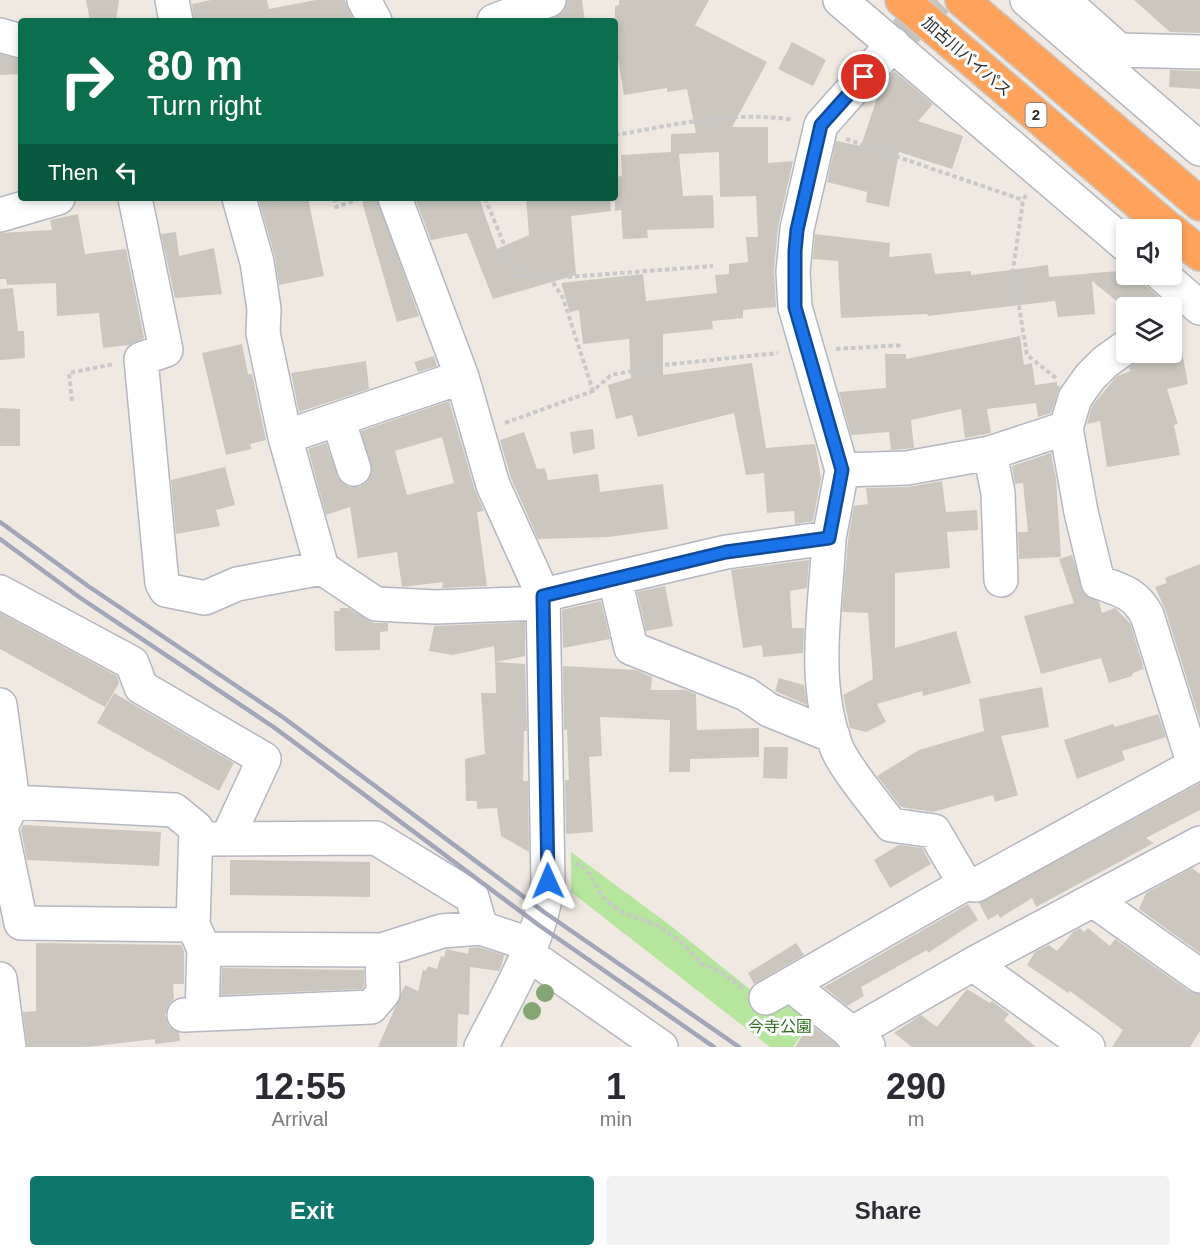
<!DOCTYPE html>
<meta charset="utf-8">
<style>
body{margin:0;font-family:Arial,"Noto Sans JP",sans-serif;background:#f2f2f3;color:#2b2b33;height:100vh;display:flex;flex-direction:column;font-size:22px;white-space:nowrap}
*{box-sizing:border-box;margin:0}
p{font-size:20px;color:#7c7c81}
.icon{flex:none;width:33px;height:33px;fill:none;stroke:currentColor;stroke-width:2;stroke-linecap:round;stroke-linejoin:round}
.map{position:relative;height:1047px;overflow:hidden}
.side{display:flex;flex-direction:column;background:#fff;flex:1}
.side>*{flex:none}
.banner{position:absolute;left:18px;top:18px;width:600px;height:183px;border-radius:6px;box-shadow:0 3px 9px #0003;background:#0b6e4f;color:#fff;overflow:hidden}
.tools{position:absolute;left:1116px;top:219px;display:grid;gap:12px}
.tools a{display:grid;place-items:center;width:66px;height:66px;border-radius:6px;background:#fff;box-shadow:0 3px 9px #0003;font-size:30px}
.pin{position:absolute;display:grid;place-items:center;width:51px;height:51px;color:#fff;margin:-26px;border:3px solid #fff;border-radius:50%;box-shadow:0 2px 6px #0007}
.me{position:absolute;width:66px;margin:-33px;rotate:359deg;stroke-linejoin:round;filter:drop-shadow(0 0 4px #0008)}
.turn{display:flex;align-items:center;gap:21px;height:126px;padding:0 30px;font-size:27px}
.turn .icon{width:78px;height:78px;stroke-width:2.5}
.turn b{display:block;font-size:42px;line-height:51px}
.then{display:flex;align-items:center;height:57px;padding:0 30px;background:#0003;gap:12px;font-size:22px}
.eta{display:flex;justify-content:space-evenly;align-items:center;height:102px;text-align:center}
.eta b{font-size:36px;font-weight:700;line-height:42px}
.primary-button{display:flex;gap:12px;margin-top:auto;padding:12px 30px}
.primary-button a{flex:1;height:69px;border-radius:6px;background:#0f766e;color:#fff;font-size:24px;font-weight:700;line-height:69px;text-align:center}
.primary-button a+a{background:#f2f2f3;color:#2b2b33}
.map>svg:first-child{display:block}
.green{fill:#b6e59e}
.building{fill:#cbc7bf;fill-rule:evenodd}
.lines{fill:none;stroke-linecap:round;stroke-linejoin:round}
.minor-tunnel{stroke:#c8c4bd;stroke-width:33;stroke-dasharray:33 16;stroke-linecap:butt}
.minor-casing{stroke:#b4b7c1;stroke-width:36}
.highway-casing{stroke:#c9c9c9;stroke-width:36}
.path{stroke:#c9c9c9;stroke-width:4;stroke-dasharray:4.5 3;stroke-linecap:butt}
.minor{stroke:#fff;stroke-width:33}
.highway{stroke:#ffa35c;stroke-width:33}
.rail{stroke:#a3a6b8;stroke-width:4.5}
.tree{fill:#84a574}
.route-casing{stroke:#114b97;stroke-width:15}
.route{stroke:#1a73e8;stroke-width:10}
.labels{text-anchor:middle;stroke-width:6;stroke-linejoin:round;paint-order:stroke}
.shield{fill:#fff;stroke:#6d6d6d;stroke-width:1.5}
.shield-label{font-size:15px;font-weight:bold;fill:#2e2e2e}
.street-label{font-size:16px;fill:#2e2e2e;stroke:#fff}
.park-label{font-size:16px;fill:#2c6e1b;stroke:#fff}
</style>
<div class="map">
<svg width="1200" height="1047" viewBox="0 0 1200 1047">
<rect width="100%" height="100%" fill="#efe9e1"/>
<path class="green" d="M571,852L671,926L771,1006L782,1000L811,1021L793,1047H770L571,892Z"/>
<path class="building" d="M86,0H119L116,20L90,21Z
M211,0H267L269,9L316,0H345L354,21H194L192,4Z
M567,0H582L585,21H547L563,12Z
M619,0H709L695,25L767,62L732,127H768V163L793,161L778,227L774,270L776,307L743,310V318L712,321L713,329L663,334V375L752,363L766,448L815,444L821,478L813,521L795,524L794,511L767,513L764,473L746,475L734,413L638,437L632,415L616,419L608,385L631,378L629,339L583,344L579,310L570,312L561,283L643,274L646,301L717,293L715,275L729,274V264L748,262L746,237H758L756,196L720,197L719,152L679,154L683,196L713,195L714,228L647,230L648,238L623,239L621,210L615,211V177L622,176L621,155L671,152V134L696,133L687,89L667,92V88L624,95L618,59H615V6L619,5Z
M1134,0H1200V33L1170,32Z
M792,42L826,60L813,86L778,69Z
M0,54L21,59V74L0,75Z
M1170,70L1200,71V89L1169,87Z
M894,71L933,104L918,121L963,136L952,169L899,152L889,207L866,202L867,192L827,182L836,141L861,146L879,92L877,90Z
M258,198H308L324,276L279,285L275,257Z
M372,198H377L419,316L397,322L362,202Z
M415,198H479L497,249L529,235L526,198H610L611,211L571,216L576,275L493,299L467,233L431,240Z
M78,214L85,254L126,249L144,338L129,345L103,348L99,313L57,316L56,283L7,285L6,279H0V233L52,230L50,220Z
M176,232L179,256L214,248L222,294L175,298L161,234Z
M815,234L890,243L889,257L931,253L935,274L971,271V275L1048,265L1049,277L1118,271L1122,266L1126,270V274H1132L1158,296L1148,308H1125L1092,281L1095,314L1058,317L1055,301L928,316L927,314L841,318L838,261L813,259Z
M13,288L18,331H24L25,358L0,360V289Z
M1020,336L1024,365L1032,363L1035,385L1057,382V386H1060L1051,413L1038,417L1036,403L987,409L991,433L965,438L961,409L911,420L914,448L905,449L891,450L889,432L851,435L839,392L886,388L885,354H906V359Z
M242,344L248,374H252L266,440L250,444L252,449L226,455L202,353Z
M1144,352H1182L1188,384L1167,389L1178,424L1174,425L1180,455L1107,467L1100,421L1087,424L1092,406L1117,376L1131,371L1129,368Z
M434,356L437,366L418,372L414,362Z
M366,361L369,389L299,412L291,373Z
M449,401L475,490L484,511L477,512L487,586L442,588L443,582L402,587L397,552L358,558L350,507L326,515L308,449L326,443L341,482L349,487H360L368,481L372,472L361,431ZM442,437L454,483L407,495L395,451Z
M0,408L20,409V446H0Z
M593,429L595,449L573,454L570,432Z
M524,432L537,469L545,468L548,480L598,474L600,492L663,484L668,529L608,537L538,539L511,478L500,440Z
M1051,453L1056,479L1061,557L1019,559L1018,532H1028L1023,483L1015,484L1012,466Z
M225,467L235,505L216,510L220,526L176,534L171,480Z
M942,481L946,512L977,510L978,530L947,532L950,568L895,573V648L956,631L971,683L923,696L922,691L877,704L886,722L866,732L850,728L843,695L873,679L868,613L842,612L848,540L854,506L868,504L866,488L908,487Z
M1072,555L1084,594L1099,602L1102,613L1115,608L1130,623L1144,669L1133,673L1132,676L1109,683L1101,658L1041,674L1024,616L1074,603L1059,559Z
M809,560L807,588L790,591L792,628H804L803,653L763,657L762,645L743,648L731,570Z
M1200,564V721L1165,609L1155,587L1167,583L1165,578Z
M665,586L673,626L646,631L637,592Z
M601,601L610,639L563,648L562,610Z
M340,608H348L374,623H388V631L380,632V650L335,651L334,611H340Z
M0,613L117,676L119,683L105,707L0,649Z
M525,622V656L495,662L494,646L453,655L429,651L434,626Z
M495,662L525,664L527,731H524L523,781H528L529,852L501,836L497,808L477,809V801H466L465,759L485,754L481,693H496Z
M563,666L636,670L652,677L651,690H685L696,694L697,730L759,728V757L690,759V772H669L670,720L600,717L602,756L589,757L593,832L566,834L565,780H569L567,730H564Z
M779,678L804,685L807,705L775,691Z
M1042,687L1049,727L1001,736L1018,795L995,802L993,795L933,812L901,807L877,776L919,750L984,731L979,699Z
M114,693L234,763L219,791L97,723Z
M1158,714L1166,737L1122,751L1125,760L1077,779L1064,740L1113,724L1115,727Z
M764,747H788L787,779L763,778Z
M1200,783V810L1146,838L1154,843L1036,907L1032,898L1000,918L998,914L988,920L979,903Z
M23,825L161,832L159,866L27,860L21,830Z
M899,845L922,848L931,864L890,888L874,860Z
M230,860L370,862V897L230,895Z
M1192,868L1200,874V953L1139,909L1146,893Z
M968,904L978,920L928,953L927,950L861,987L864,996L847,1006L824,987Z
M1080,928L1084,932L1088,928L1110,946L1115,939L1189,991L1200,994V1031L1190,1047H1112L1123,1030L1070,991L1068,993L1027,965L1035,952L1049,945L1057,951L1073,932Z
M36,943L181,945L184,951V984H173L174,999L168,1006L165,1015L169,1026L179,1032L180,1041L155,1044V1039L87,1047H27L23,1012L36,1011Z
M796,943L804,955L754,984L748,973Z
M479,947L504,955L502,964L499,971L470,967L469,1015L458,1014L457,1047H378L405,985L418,991L423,970L426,971L428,966L437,969L441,956L444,957L446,949L468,954L469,948Z
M222,968L364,970V986L362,989L221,995Z
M967,989L990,1003L992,1001L1009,1014L1004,1020L1036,1047H912L894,1033L921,1015L937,1027Z
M810,1024L836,1044L838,1047H795Z"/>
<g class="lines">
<path class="minor-tunnel" d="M893,44L937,0"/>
<defs>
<path id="minor" d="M172,0L176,21
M364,0L375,21
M840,0L1126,245
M1027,0L1200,149
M1063,0L1119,50L1200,52
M494,21L549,0
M0,35L21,41
M135,198L166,350L141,359L162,583L166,590L205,598L237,584L322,568L376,604L436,607L543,603
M239,198L257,262L264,309L263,333L285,437L322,568
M395,198L462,377L493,485L543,595L548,881C541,942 508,994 481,1047
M0,215L58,198
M1161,274L1200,308
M1126,347L1105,362L1090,377L1075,398L1066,428L1081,512L1098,582C1121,590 1135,593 1147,615L1194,765
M338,419L354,469
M285,437L462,377
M990,453L998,493L1001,580
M842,470L907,468L990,453L1066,428
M829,538C826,607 811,680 836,746C843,766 877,806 891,825L934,831L965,884
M615,579L631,648L746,694L769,710L833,736
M0,592L132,663L141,687L264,759L227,839
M543,595L726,552L829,538L842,470L795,307L793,272L797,229L821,125L893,44
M0,705L13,802L174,810L196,828L193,925L204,949L202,1014
M13,802L1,827L21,923L193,925
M207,839L376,838L472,897L481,928
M1093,900L1200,976
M204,949L382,950L442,931L481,928L532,945
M528,954L661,1047
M973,964L1088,1047
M0,979L9,1047
M802,994L868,1046
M766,998L965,884L976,885L1200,762
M184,1015L371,1007L383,993L382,950
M851,1034L973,964L1200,843"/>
<path id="highway" d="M902,0L1170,230
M962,0L1200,204
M1172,231L1200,254"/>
</defs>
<use href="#minor" class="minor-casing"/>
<use href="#highway" class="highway-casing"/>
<path class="path" d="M615,135C674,125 734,110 793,120
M846,139L1023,200
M1026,195L1023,200L1013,270L1027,355L1056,378
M334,198L336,207L362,198
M485,198L517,276L568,277L713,266
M270,203L293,198
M549,276L563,298L593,391
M836,349L903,345
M72,401L69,373L114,364
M505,423L593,391L611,375L663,365L778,353
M575,864L581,865L588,872L601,895L611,904L622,912L659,926L685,945L700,963L722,973L742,988"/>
<use href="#minor" class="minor"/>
<use href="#highway" class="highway"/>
<path class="rail" d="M0,522L88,586L284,718L544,912L739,1047
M0,539L79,597L275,728L540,926L714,1047"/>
</g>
<g class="tree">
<circle cx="545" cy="993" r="9"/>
<circle cx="532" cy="1011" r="9"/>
</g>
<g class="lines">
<defs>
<path id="route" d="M548,881L543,596L726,552L829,538L842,470L795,307V251L797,230L821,125L864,77"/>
</defs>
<use href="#route" class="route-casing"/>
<use href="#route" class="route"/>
</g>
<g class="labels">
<rect class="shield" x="1025.5" y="103" width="21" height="24" rx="4.5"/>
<g class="shield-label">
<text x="1036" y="120">2</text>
</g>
<g class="street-label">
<text transform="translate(967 56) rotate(41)" y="6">加古川バイパス</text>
</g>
<g class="park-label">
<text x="780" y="1032">今寺公園</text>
</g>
</g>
</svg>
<div class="tools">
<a><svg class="icon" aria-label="sound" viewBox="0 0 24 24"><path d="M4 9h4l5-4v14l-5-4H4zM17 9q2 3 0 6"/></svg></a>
<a><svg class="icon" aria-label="layers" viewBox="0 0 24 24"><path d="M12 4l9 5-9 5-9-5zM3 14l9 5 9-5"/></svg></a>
</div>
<div class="pin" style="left:864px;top:77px;background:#d93025"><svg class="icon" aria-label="arrive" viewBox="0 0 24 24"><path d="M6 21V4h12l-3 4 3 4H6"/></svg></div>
<svg class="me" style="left:548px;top:881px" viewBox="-20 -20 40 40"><path d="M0-17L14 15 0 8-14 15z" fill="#1a73e8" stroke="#fff" stroke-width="4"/></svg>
<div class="banner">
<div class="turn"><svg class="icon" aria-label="right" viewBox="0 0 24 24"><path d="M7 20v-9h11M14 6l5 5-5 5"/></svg><div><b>80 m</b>Turn right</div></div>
<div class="then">Then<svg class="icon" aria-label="left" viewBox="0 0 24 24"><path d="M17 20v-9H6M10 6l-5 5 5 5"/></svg></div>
</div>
</div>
<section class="side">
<div class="eta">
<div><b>12:55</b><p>Arrival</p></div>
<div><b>1</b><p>min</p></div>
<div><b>290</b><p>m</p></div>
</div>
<div class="primary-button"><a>Exit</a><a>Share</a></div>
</section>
